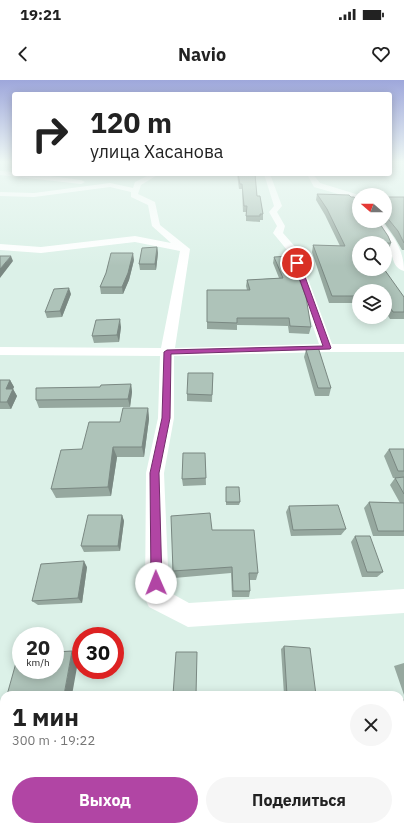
<!DOCTYPE html>
<html lang="ru">
<meta charset="utf-8">
<style>
body{margin:0;font-family:"IBM Plex Sans",sans-serif;background:#f6f6f6;color:#222;height:100vh;display:flex;flex-direction:column;font-size:15px;white-space:nowrap}
*{box-sizing:border-box;margin:0}
p{font-size:13px;color:#767676}
.icon{flex:none;width:22px;height:22px;fill:none;stroke:currentColor;stroke-width:2;stroke-linecap:round;stroke-linejoin:round}
.map{position:relative;flex:1;overflow:hidden}
.sheet{position:absolute;left:0px;top:611px;width:404px;height:140px;display:flex;flex-direction:column;background:#fff;border-radius:12px 12px 0 0;box-shadow:0 2px 10px #0003}
.sheet>*{flex:none}
.banner{position:absolute;left:12px;top:12px;width:380px;height:84px;border-radius:4px;box-shadow:0 2px 10px #0003;background:#fff;color:#222;overflow:hidden}
.needle{width:26px;rotate:290deg}
.controls{position:absolute;left:352px;top:108px;display:grid;gap:8px}
.controls a{display:grid;place-items:center;width:40px;height:40px;border-radius:50%;background:#fff;box-shadow:0 2px 10px #0003;font-size:20px}
.speed{position:absolute;left:12px;top:547px;display:flex;gap:8px;font-size:20px;font-weight:700;text-align:center}
.speed>*{display:grid;place-content:center;width:52px;height:52px;border-radius:50%;background:#fff;box-shadow:0 2px 10px #0003;line-height:1}
.speed small{font-size:10px;font-weight:400}
.speed .limit{border:6px solid #d22;background:#fff;color:#111}
.pin{position:absolute;display:grid;place-items:center;width:34px;height:34px;color:#fff;margin:-17px;border:2px solid #fff;border-radius:50%;box-shadow:0 1px 4px #0007}
.me{position:absolute;width:44px;margin:-22px;rotate:359deg;stroke-linejoin:round;filter:drop-shadow(0 0 3px #0008)}
.turn{display:flex;align-items:center;gap:14px;height:84px;padding:0 12px;font-size:18px}
.turn .icon{width:52px;height:52px;stroke-width:2.5}
.turn b{display:block;font-size:28px;line-height:34px}
.round{display:grid;place-items:center;flex:none;width:42px;height:42px;border-radius:21px;background:#f6f6f6}
.summary{display:flex;align-items:center;justify-content:space-between;height:68px;padding:0 12px}
h1{font-size:24px;font-weight:700;line-height:30px}
.primary-button{display:flex;gap:8px;margin-top:auto;padding:8px 12px}
.primary-button a{flex:1;height:46px;border-radius:24px;background:#b145a4;color:#fff;font-size:16px;font-weight:700;line-height:46px;text-align:center}
.primary-button a+a{background:#f6f6f6;color:#222}
.status{display:flex;justify-content:space-between;align-items:center;height:28px;padding:0 20px;background:#fff;direction:ltr}
.status svg{height:11px;fill:currentColor}
header{display:flex;justify-content:space-between;align-items:center;height:52px;padding:0 12px;background:#fff;font-size:18px;font-weight:700}
.map>svg:first-child{display:block}
.lines{fill:none;stroke-linecap:round;stroke-linejoin:round}
.minor{fill:#fff;fill-rule:evenodd}
.wall{fill:#96a89f}
.shaded-wall{fill:#7a8882}
.building{fill:#aec3b9;stroke:#7a8882}
.route{fill:#b145a4;stroke:#732d6b}
</style>
<div class="status"><b>19:21</b><svg viewBox="0 0 49 12"><path d="M0 12V9h3v3zM5 12V6h3v6zM10 12V3h3v9zM15 12V0h3v12zM26 1h20v11H26zM47 4h2v5h-2z"/></svg></div>
<header><svg class="icon" aria-label="back" viewBox="0 0 24 24"><path d="M15 5l-7 7 7 7"/></svg>Navio<svg class="icon" aria-label="heart" viewBox="0 0 24 24"><path d="M12 20l-8-8c-3-5 5-10 8-4 3-6 11-1 8 4z"/></svg></header>
<div class="map">
<svg width="404" height="751" viewBox="0 0 404 751">
<rect width="100%" height="100%" fill="#dcf1e8"/>
<g class="lines">
<path class="minor" d="M0,91L14,92V94H35L81,100L85,102L81,104L0,95Z
M151,94H159L141,105L138,114L155,122L160,145L190,169L175,268L319,264L287,170L273,153L277,146L269,132L274,126L264,94H270L282,126L277,132L285,146L283,153L297,169L332,264H404V272H327L174,276V338L164,393L169,512L189,523L404,509V533L188,547L149,527L145,519L146,393L158,338L160,276L0,275V267L161,268L180,171L135,162L41,173L0,170V164L41,167L135,156L171,163L152,146L148,125L131,117V112L110,107L34,117L0,116V112L34,113L110,103L133,108L135,102Z
M307,94H313L320,103L359,115V120L314,107Z
M373,141H381C394,157 404,170 404,191C391,188 393,172 387,162C383,155 377,148 373,141Z"/>
</g>
<path class="wall" d="M391,81H404V83H393Z
M237,94H255L257,116L263,134V140H260V142L246,141V132H243L242,109H239Z
M317,114L351,117L391,163L389,170H385V163H359L404,217V239H390L385,231V211H359V223H329L312,172L313,165L340,166L325,135L316,120Z
M385,117H404V170H402L395,158L383,141H385Z
M157,167L158,173L156,190H140L139,184Z
M274,177L311,247L309,254L289,253L288,246L237,245V250L207,249V210H247L246,206L247,200L279,198L273,183Z
M134,180L129,200L123,214H101L100,207Z
M71,214L62,237L47,238L45,232Z
M121,247L119,262L94,263L92,256Z
M306,270L331,308L329,316H315L304,277Z
M213,293L212,322L187,321V314Z
M0,300H10L14,307L13,309L17,316L11,329H0Z
M131,304L132,312L130,327L39,328L36,320L100,307Z
M148,328L149,339L144,377H117L111,416L56,418L51,409L82,369L120,342Z
M389,369H404V456H373L364,428L369,422L400,423L390,405L395,398H397H393L384,376Z
M205,373L206,405L183,406L182,399Z
M226,407L240,422L239,425H226Z
M289,426L346,449L341,455L291,456L286,432Z
M122,435L124,441L120,471L84,472L81,466Z
M212,450L258,493L256,500H250V511L249,517H232L231,493L174,498L173,491Z
M355,456L383,492L377,497H362L351,462Z
M87,487L82,523L38,525L32,521Z
M284,566L316,615H284L281,569Z
M404,583V615L394,586Z"/>
<path class="shaded-wall" d="M157,167L158,173L156,190L155,184Z
M133,173L134,180L129,200L123,214L122,207Z
M11,176L13,181L0,198V189Z
M69,208L71,214L62,237L60,231Z
M120,239L121,247L119,262L117,255Z
M10,300L14,307L13,309L17,316L11,329L7,322L6,309Z
M131,304L132,312L130,327L128,319Z
M148,328L149,339L144,377L142,367Z
M113,367L117,377L111,416L108,407Z
M122,435L124,441L120,471L118,466Z
M84,481L87,487L82,523L78,518Z
M72,571L79,576L72,615H64Z
M49,747H55V750L53,751H49Z"/>
<path class="building" d="M238,94H255L257,116H260L263,134H260V136H246L247,126H244L242,104H240Z
M317,114L349,115L351,117H354L359,121V141H378L388,156L391,163H359V189H384L404,217V232H393L385,219V211H359V216H332L313,165L345,166L327,129Z
M385,117H404V163L398,151L385,135Z
M157,167L155,184H139L142,168Z
M111,173H133L128,193L122,207H100L106,193Z
M0,176H11L0,189Z
M290,176L306,217L311,247L290,246L289,238H237V243L207,242V210H250L247,200L283,198L274,177Z
M69,208L60,231L45,232L54,209Z
M120,239L117,255L92,256L96,240Z
M318,267L331,308H318L306,270Z
M188,293H213L212,315L187,314Z
M0,300H10L6,309H13L7,322H0Z
M131,304L128,319L36,320V308L100,307L101,305Z
M123,328H148L142,367H113L108,407L51,409L61,370L82,369L89,342H120Z
M389,369H404V391H398Z
M183,373H205L206,398L182,399Z
M404,397V414L395,398Z
M226,407H239L240,422H226Z
M369,422L404,423V451H378Z
M338,425L346,449L293,450L289,426Z
M210,433L212,450H254L258,493H249L250,511H233L232,487L173,491L171,436Z
M88,435H122L118,466H81Z
M355,456H370L383,492H367Z
M84,481L78,518L32,521L41,484Z
M284,566L310,568L316,615H287Z
M72,571L64,615H7L19,572H21V590H55V572Z
M176,572H197L196,615H173Z
M404,620V711H400V621Z
M4,626V632H2Z
M4,690V747H49V751H0V706Z"/>
<linearGradient id="sky" x2="0" y2="1"><stop stop-color="#9ea7db"/><stop offset="0.44" stop-color="#eff9f5"/><stop offset="1" stop-color="#eff9f5" stop-opacity="0"/></linearGradient>
<rect width="404" height="186" fill="url(#sky)"/>
<path class="route" d="M297,182L300,183L331,268L330,269L171,274L170,338L159,393L162,503L161,507L156,509L152,507L151,503L150,393L162,338L164,272L167,270L323,266L294,183Z"/>
</svg>
<div class="controls">
<a><svg class="needle" viewBox="-14 -14 28 28"><path d="M0-13l5 13h-10z" fill="#e53935"/><path d="M0 13l5-13h-10z" fill="#767676"/></svg></a>
<a><svg class="icon" aria-label="search" viewBox="0 0 24 24"><circle cx="10" cy="10" r="6"/><path d="M15 15l6 6"/></svg></a>
<a><svg class="icon" aria-label="layers" viewBox="0 0 24 24"><path d="M12 4l9 5-9 5-9-5zM3 14l9 5 9-5"/></svg></a>
</div>
<div class="speed"><div>20<small>km/h</small></div><div class="limit">30</div></div>
<div class="pin" style="left:297px;top:183px;background:#d93025"><svg class="icon" aria-label="arrive" viewBox="0 0 24 24"><path d="M6 21V4h12l-3 4 3 4H6"/></svg></div>
<svg class="me" style="left:156px;top:503px" viewBox="-20 -20 40 40"><circle r="19" fill="#fff"/><path d="M0-13L10 11 0 6-10 11z" fill="#b145a4"/></svg>
<div class="banner">
<div class="turn"><svg class="icon" aria-label="right" viewBox="0 0 24 24"><path d="M7 20v-9h11M14 6l5 5-5 5"/></svg><div><b>120 m</b>улица Хасанова</div></div>
</div>
<section class="sheet">
<div class="summary"><div><h1>1 мин</h1><p>300 m · 19:22</p></div><a class="round"><svg class="icon" aria-label="close" viewBox="0 0 24 24"><path d="M6 6l12 12M18 6L6 18"/></svg></a></div>
<div class="primary-button"><a>Выход</a><a>Поделиться</a></div>
</section>
</div>
